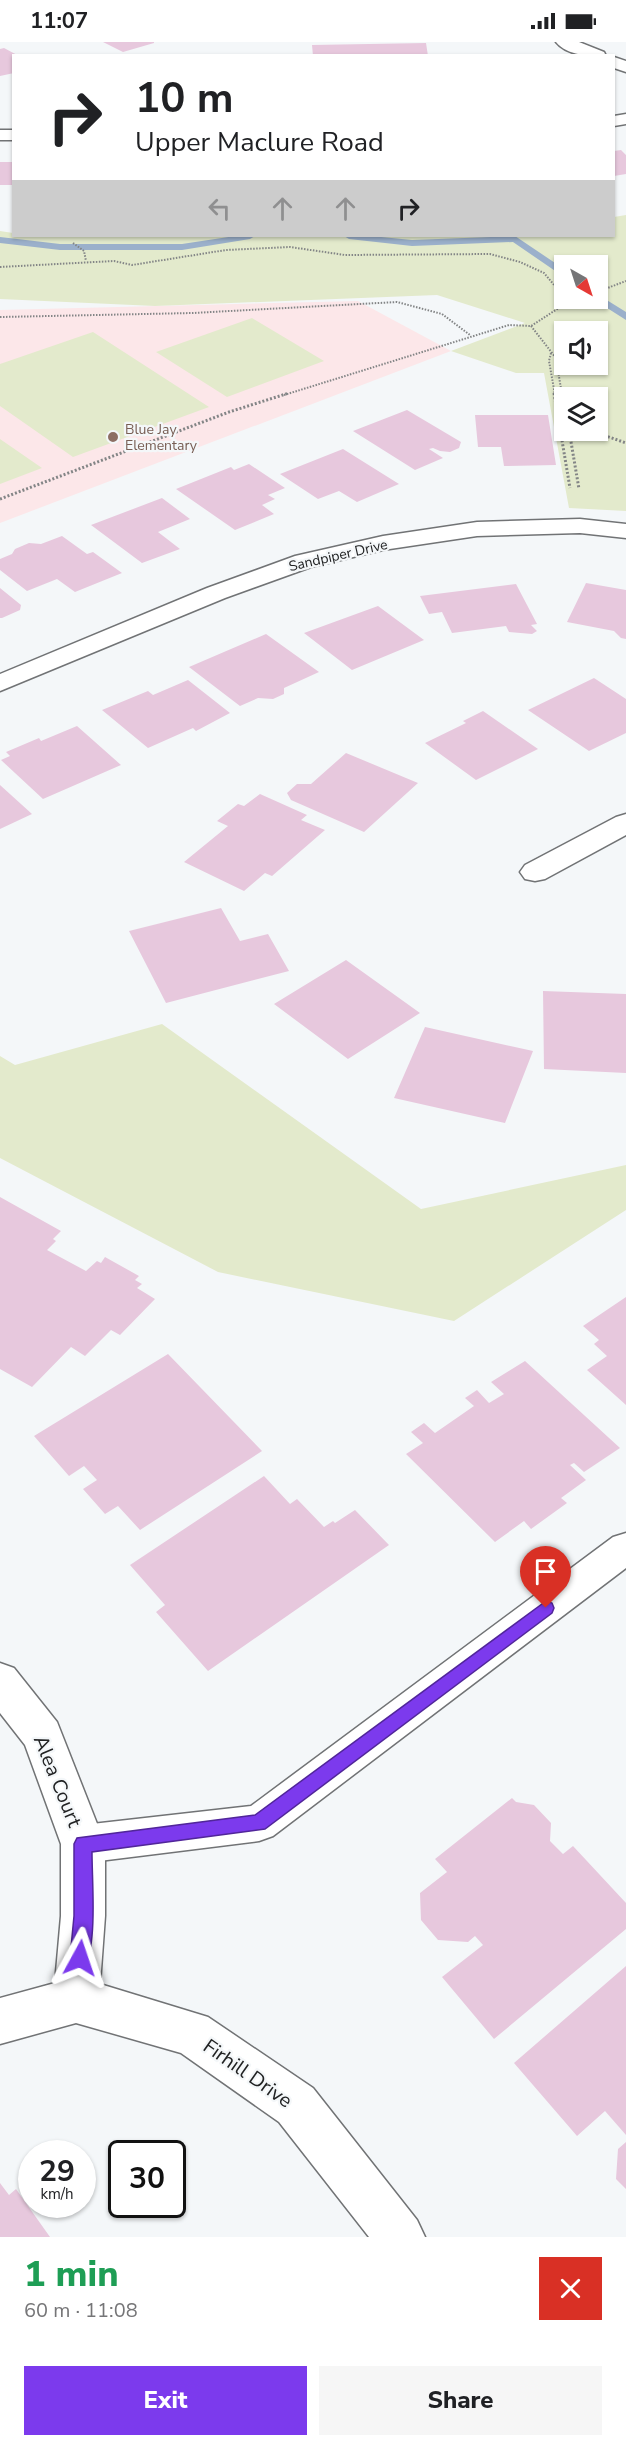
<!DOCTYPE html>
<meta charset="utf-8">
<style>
body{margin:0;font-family:"Nunito Sans",sans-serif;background:#f6f6f6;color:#202124;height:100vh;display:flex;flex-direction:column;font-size:22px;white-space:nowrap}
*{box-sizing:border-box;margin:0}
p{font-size:20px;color:#757577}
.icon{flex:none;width:33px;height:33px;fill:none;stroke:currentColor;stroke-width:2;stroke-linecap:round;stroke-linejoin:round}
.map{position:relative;height:2195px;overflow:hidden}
.panel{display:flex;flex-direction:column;background:#fff;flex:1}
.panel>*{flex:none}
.guide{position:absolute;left:12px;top:12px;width:603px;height:183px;border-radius:0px;box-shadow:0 2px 4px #0004;background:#fff;color:#202124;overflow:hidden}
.needle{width:39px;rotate:141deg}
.fabs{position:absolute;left:554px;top:213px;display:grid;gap:12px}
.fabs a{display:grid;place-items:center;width:54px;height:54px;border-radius:0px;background:#fff;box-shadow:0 2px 4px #0004;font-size:30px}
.speed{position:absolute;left:18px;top:2098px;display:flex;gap:12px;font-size:30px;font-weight:700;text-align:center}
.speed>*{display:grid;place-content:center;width:78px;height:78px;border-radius:50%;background:#fff;box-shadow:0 2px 4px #0004;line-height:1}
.speed small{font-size:15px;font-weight:400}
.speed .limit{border:3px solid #111;border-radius:9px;background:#fff;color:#111}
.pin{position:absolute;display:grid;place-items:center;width:51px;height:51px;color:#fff;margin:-62px -26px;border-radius:50% 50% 50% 0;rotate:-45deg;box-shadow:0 0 6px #0007}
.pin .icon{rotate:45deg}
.me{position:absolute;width:66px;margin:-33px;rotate:5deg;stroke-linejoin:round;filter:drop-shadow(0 0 4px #0008)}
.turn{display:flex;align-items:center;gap:21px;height:126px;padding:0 24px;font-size:27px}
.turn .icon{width:78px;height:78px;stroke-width:2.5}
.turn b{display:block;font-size:42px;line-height:51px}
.lanes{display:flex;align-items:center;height:57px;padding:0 24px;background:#0003;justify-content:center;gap:30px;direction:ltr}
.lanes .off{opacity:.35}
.round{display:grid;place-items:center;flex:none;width:63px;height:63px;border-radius:0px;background:#f6f6f6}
.overview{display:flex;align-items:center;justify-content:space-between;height:102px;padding:0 24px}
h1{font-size:36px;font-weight:800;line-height:45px;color:#1e9e55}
.cta{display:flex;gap:12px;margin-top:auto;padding:12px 24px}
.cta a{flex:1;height:69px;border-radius:0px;background:#7c3aed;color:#fff;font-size:24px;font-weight:800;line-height:69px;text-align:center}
.cta a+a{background:#f6f6f6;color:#202124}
.status{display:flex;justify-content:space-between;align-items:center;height:42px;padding:0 30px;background:#fff;direction:ltr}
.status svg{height:16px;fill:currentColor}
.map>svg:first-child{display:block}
.education{fill:#fce7e9}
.green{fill:#e3eacc;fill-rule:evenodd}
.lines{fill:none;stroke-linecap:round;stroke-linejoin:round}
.stream{fill:#9bb0cb;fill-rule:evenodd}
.building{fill:#e7c8dd}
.service-casing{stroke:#717375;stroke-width:3}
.minor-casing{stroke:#717375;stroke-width:3}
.tertiary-casing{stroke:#717375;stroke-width:3}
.path-far1{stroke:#838586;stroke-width:2;stroke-dasharray:1.5 1.5;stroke-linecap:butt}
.path{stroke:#838586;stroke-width:3;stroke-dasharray:2 2;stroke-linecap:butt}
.service{fill:#fff;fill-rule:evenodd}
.minor{fill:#fff;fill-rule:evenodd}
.tertiary{fill:#fff;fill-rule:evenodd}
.route{fill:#7c3aed;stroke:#51269a;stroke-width:1.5}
.education-dot{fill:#8d6e63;stroke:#f4f7f9;stroke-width:2}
.labels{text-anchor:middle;stroke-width:4.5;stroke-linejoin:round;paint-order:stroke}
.far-education-label{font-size:14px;fill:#785e54;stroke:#f4f7f9;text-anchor:start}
.far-street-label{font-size:14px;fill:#212223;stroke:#f4f7f9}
.near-street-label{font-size:20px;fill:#212223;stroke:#f4f7f9}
</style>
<div class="status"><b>11:07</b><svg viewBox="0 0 49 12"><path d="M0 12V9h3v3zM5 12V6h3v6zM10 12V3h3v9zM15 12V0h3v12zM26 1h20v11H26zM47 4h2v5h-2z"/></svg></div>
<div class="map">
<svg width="626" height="2195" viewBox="0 0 626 2195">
<rect width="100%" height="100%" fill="#f4f7f9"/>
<path class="education" d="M358,259L451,309L0,481V268Z"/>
<path class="green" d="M626,173V469L569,466L544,331H516L451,309L525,281L437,253L155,264L0,257V189L13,191L14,194H614V175ZM564,224H597V256H564ZM564,290H597V322H564ZM564,356H597V388H564Z
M252,276L324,319L227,355L156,310Z
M93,290L209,365L73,415L0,364V322Z
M0,397L42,426L0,442Z
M162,982L421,1167L626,1123V1168L454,1279L218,1230L0,1116V1014L15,1023Z"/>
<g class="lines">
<path class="stream" d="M235,194H255L250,197L182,208H60L0,201V195L60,202H182Z
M344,194H371L412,198L515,194L564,227V235L513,200L412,204L349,197Z
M597,252L626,270V278L593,257L597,256Z"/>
</g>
<path class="building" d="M103,0H154V1L123,10Z
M426,1L428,14H313L312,3Z
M4,6L19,14H14V31L0,34V7Z
M621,108L626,113V132L614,134V109Z
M0,120H14V143H0Z
M407,368L461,400L459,406L450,410L440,409L433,406L429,407L443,416L415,428L353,389Z
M475,373H548L556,423L504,424L501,405H478Z
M343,407L399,442L357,460L339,449L318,457L280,432Z
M249,422L285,446L268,453L275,457L262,463L274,472L235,488L176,447L231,425L234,428Z
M162,456L190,477L158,490L180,507L142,521L91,483Z
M62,494L87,512L93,510L122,531L75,550L57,537L27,549L0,528V517L12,512L15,507L29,501L41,502Z
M586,541L626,548V597L621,596L614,589L567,580Z
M516,542L537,582L531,583L537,589L532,592L509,590L506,584L452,591L442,570L429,572L420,554Z
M0,546L21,563L20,568L2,576H0Z
M378,564L424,598L352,628L304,591Z
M266,592L319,630L284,646V652L273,657L258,656L240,664L189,625Z
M594,636L626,657V691L589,709L528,668Z
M188,638L230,671L196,689L193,686L148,706L102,668L148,649L153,653Z
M483,669L538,707L476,738L425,701L466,681L463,679Z
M77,684L121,723L43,757L1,718L10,714L6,710L39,696L41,699Z
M346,711L418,741L364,790L291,758L287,751L297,742H311Z
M0,743L32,772L0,787Z
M260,752L307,773L301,778L325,788L272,834L265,831L244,849L184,820L228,784L217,779L238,762L244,764Z
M221,866L240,899L268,892L289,929L166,961L129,889Z
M346,918L420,971L348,1017L274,962Z
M543,949L626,952V1031L544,1027Z
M425,985L533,1009L505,1081L394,1056Z
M0,1155L61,1189L53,1197L56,1199L47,1208L86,1229L97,1219L101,1221L105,1215L139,1234L135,1238L142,1242L137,1246L155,1257L120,1293L111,1288L85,1314L71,1305L32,1345L0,1327Z
M626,1255V1363L587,1328L607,1314L594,1302L599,1298L583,1284Z
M168,1312L262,1409L140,1488L118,1464L105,1472L83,1447L97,1438L84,1424L69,1434L34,1394Z
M525,1319L620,1406L584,1430L574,1421L570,1423L586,1438L561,1456L567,1461L531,1487L524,1479L495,1500L406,1412L423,1401L411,1390L424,1381L435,1391L474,1364L465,1356L477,1348L489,1361L504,1352L491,1340Z
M264,1434L290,1462L297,1457L324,1485L333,1479L335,1481L355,1468L389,1503L208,1629L156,1570L165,1563L130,1523Z
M512,1756L516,1760L534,1763L551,1781L550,1799L563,1812L573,1804L626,1861V1887L494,1997L442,1935L483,1903L475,1894L468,1900L438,1898L421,1878L420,1851L447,1830L435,1817Z
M626,1924V2093L605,2069L577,2094L514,2021Z
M626,2100V2147L616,2137L618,2107Z
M0,2141L9,2153L16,2147L50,2195H0Z"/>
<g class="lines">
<defs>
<path id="service" d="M626,1491V1526L273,1794L259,1799L83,1821L69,1815L63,1802L69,1789L83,1783L251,1764L613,1495Z"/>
<path id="minor" d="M626,72V82L614,84V74Z
M0,88H14V98H0Z
M580,477L626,482V496L580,491L477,494L383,508L311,525L225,556L0,649V632L207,546L295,514L383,494L477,480Z
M626,772V793L545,837L535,839L525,837L520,830L525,823L616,775Z
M0,1621L14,1626L57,1680L105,1802V1874L100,1942L208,1975L313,2046L417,2178L425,2195H369L279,2080L181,2011L76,1981L0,2002V1956L55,1941L61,1874V1802L25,1703L0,1671Z"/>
<path id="tertiary" d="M556,0H579L604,10L606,14C590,14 567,14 556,0Z
M614,15L626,19V30L614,26Z"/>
</defs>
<use href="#service" class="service-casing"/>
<use href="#minor" class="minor-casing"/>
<use href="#tertiary" class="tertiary-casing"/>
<path class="path-far1" d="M73,201L84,209L86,219
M0,225L114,219L132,223L226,208L290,205L345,213L490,212L520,220L544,231L560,250L565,262
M597,250L626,239
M0,275L193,271L397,260L442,272L470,293
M531,284L556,316L562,353
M551,311L549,319L555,353
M284,353L509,283L531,284L565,262L579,256"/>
<path class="path" d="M554,351L570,446
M562,351L564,363
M569,388L579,447
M589,388L626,401
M0,457L229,370L289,351"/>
<use href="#service" class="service"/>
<use href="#minor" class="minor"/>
<use href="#tertiary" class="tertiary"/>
</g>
<path class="route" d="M546,1559L552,1561L554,1566L552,1571L265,1787L92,1810C92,1840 97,1896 86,1923L80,1925L73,1923L70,1916L74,1874V1802L77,1796L255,1773Z"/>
<circle class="education-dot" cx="113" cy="395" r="6"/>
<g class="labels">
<g class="far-education-label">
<text x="125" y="392">Blue Jay<tspan x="125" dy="16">Elementary</tspan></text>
</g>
<g class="far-street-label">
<text transform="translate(338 513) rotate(-13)" y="5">Sandpiper Drive</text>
</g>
<g class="near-street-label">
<text transform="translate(58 1739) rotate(68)" y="7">Alea Court</text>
<text transform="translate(248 2031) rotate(35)" y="7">Firhill Drive</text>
</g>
</g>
</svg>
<div class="fabs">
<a><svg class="needle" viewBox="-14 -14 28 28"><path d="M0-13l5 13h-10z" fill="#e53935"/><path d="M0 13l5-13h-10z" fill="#757577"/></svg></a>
<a><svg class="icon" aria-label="sound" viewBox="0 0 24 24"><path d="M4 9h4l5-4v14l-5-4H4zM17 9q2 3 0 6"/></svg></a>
<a><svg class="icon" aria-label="layers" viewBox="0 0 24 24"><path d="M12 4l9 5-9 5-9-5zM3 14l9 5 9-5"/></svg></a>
</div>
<div class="speed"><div>29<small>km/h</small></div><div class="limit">30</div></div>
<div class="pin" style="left:546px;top:1566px;background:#d93025"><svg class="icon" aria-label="arrive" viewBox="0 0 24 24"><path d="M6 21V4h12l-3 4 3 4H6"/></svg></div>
<svg class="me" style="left:80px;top:1916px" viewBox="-20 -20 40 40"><path d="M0-17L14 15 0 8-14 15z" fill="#7c3aed" stroke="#fff" stroke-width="4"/></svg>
<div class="guide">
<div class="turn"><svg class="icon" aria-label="right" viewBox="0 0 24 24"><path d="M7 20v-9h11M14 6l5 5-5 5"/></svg><div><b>10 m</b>Upper Maclure Road</div></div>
<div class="lanes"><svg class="icon off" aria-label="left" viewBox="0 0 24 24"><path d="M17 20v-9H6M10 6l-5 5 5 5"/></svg><svg class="icon off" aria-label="ahead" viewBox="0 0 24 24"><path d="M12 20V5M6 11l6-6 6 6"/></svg><svg class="icon off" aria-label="ahead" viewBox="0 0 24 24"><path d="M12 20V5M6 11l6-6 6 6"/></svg><svg class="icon" aria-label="right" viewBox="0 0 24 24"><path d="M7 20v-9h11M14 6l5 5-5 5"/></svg></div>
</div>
</div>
<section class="panel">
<div class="overview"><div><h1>1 min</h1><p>60 m · 11:08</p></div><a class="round" style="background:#d93025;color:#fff"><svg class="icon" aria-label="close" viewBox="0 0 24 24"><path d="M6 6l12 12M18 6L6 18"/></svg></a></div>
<div class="cta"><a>Exit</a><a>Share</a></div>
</section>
